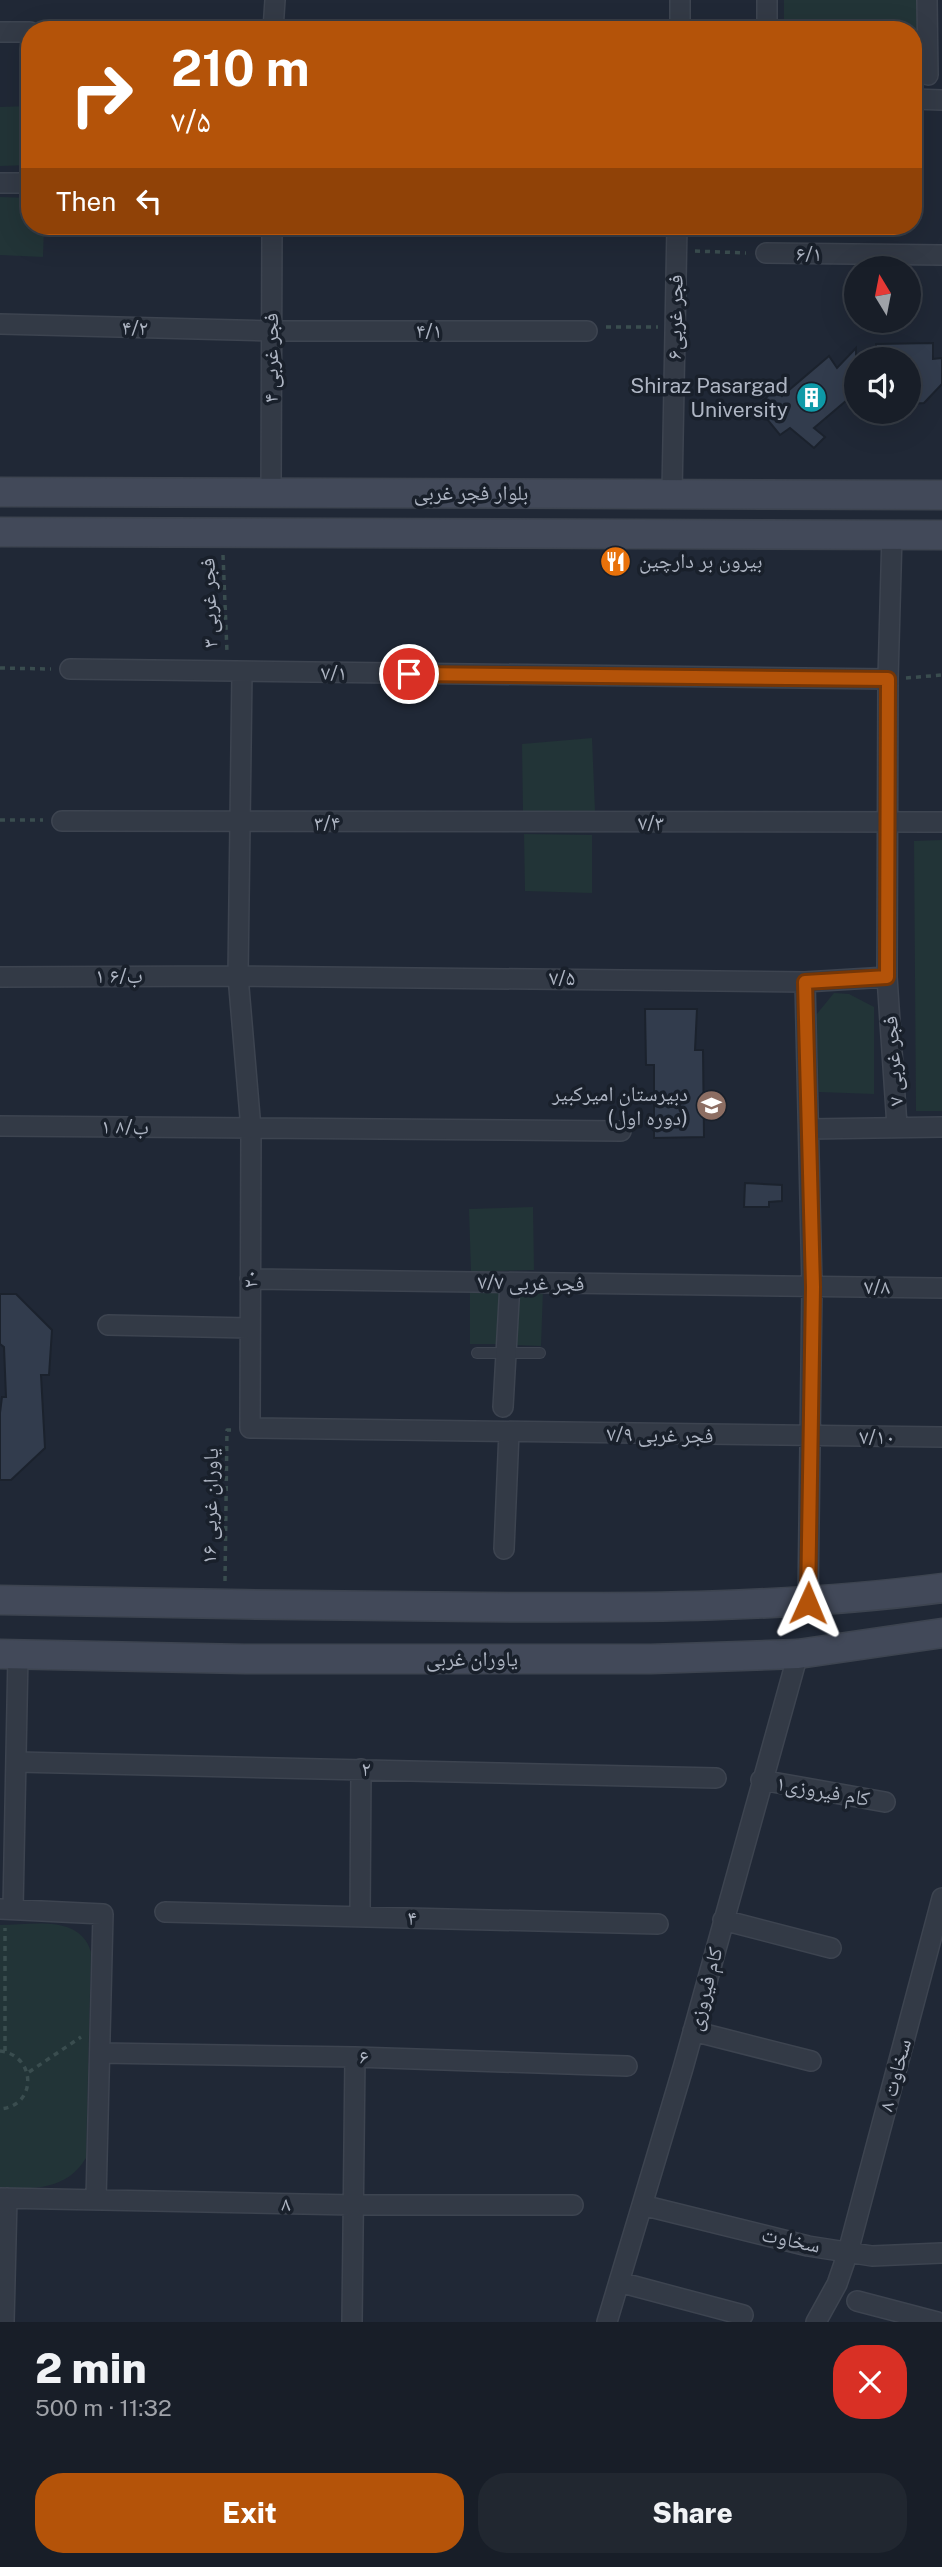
<!DOCTYPE html>
<meta charset="utf-8">
<style>
body{margin:0;font-family:"Public Sans","Noto Naskh Arabic",sans-serif;background:#212730;color:#f1f3f6;height:100vh;display:flex;flex-direction:column;font-size:26px;white-space:nowrap}
*{box-sizing:border-box;margin:0}
p{font-size:23px;color:#9fa2a8}
.icon{flex:none;width:38px;height:38px;fill:none;stroke:currentColor;stroke-width:2;stroke-linecap:round;stroke-linejoin:round}
.map{position:relative;height:2322px;overflow:hidden}
.panel{display:flex;flex-direction:column;background:#181e28;flex:1}
.panel>*{flex:none}
.guide{position:absolute;left:21px;top:21px;width:901px;height:214px;border-radius:28px;box-shadow:0 7px 28px #0002,0 0 0 2px #363c45;background:#b45309;color:#fff;overflow:hidden}
.needle{width:46px;rotate:350deg}
.tools{position:absolute;left:844px;top:256px;display:grid;gap:14px}
.tools a{display:grid;place-items:center;width:77px;height:77px;border-radius:50%;background:#181e28;box-shadow:0 7px 28px #0002,0 0 0 2px #363c45;font-size:35px}
.pin{position:absolute;display:grid;place-items:center;width:60px;height:60px;color:#fff;margin:-30px;border:4px solid #fff;border-radius:50%;box-shadow:0 2px 7px #0007}
.me{position:absolute;width:77px;margin:-38px;rotate:1deg;stroke-linejoin:round;filter:drop-shadow(0 0 5px #0008)}
.turn{display:flex;align-items:center;gap:24px;height:147px;padding:0 35px;font-size:32px}
.turn .icon{width:91px;height:91px;stroke-width:2.5}
.turn b{display:block;font-size:49px;line-height:60px}
.then{display:flex;align-items:center;height:66px;padding:0 35px;background:#0003;gap:14px;font-size:26px}
.round{display:grid;place-items:center;flex:none;width:74px;height:74px;border-radius:28px;background:#212730}
.head{display:flex;align-items:center;justify-content:space-between;height:119px;padding:0 35px}
h1{font-size:42px;font-weight:800;line-height:52px}
.cta{display:flex;gap:14px;margin-top:auto;padding:14px 35px}
.cta a{flex:1;height:80px;border-radius:28px;background:#b45309;color:#fff;font-size:28px;font-weight:800;line-height:80px;text-align:center}
.cta a+a{background:#212730;color:#f1f3f6}
.map>svg:first-child{display:block}
.green{fill:#223437}
.building{fill:#323c4d;stroke:#1b222d;stroke-width:2}
.lines{fill:none;stroke-linecap:round;stroke-linejoin:round}
.service-casing{stroke:#3d4450;stroke-width:12}
.minor-casing{stroke:#3d4450;stroke-width:22}
.secondary-casing{stroke:#3d4450;stroke-width:31}
.path{stroke:#3a4d4f;stroke-width:3.5;stroke-dasharray:5 5;stroke-linecap:butt}
.service{stroke:#333a46;stroke-width:10}
.minor{stroke:#333a46;stroke-width:19}
.secondary{stroke:#424959;stroke-width:28}
.route-casing{stroke:#753606;stroke-width:18}
.route{stroke:#b45309;stroke-width:12}
.labels{text-anchor:middle;stroke-width:7;stroke-linejoin:round;paint-order:stroke}
.street-label{font-size:21px;fill:#aeb5c3;stroke:#19202b}
.poi-label{font-size:21px;fill:#aeb5c3;stroke:#19202b;text-anchor:end}
</style>
<div class="map">
<svg width="942" height="2322" viewBox="0 0 942 2322">
<rect width="100%" height="100%" fill="#202836"/>
<path class="green" d="M784,0H921L922,79H914V30H784Z
M30,106V165L0,166V107Z
M0,197L30,198V226H44L43,257L0,255Z
M592,738L595,811L523,813L522,744Z
M524,834L592,835V893L525,891Z
M942,840V1111H916L914,841Z
M834,993L849,994L874,1007V1094L819,1092L816,1015Z
M533,1207L534,1270L471,1272L469,1209Z
M515,1289L543,1290L541,1346L513,1345Z
M470,1290H500V1344H470Z
M0,1925C32,1925 80,1914 91,1952L86,2158C66,2191 34,2188 0,2189Z"/>
<path class="building" d="M933,343V359L942,358V384L924,403L908,404V359H876V344Z
M856,348V406L847,400L814,428L825,437L814,448L790,428L780,435L758,408L775,387L782,396L829,356L837,368Z
M645,1009H697L695,1050H703L704,1137L654,1138V1065H646Z
M745,1183L782,1185V1201L769,1202V1207H744Z
M0,1294H16L52,1330L49,1375H41L45,1448L11,1480H0V1413L2,1397H6L4,1347L0,1344Z"/>
<g class="lines">
<defs>
<path id="service" d="M477,1353H540"/>
<path id="minor" d="M680,0V30
M927,0L928,75
M273,30L275,0
M767,30V0
M0,32H30
M914,99L942,100
M0,183H30
M766,253L942,255
M0,324L271,331H587
M271,491L272,226
M672,493L677,226
M892,534L888,679L887,977L897,1126
M70,669L888,679
M242,672L238,976L251,1129L250,1428L942,1437
M62,821L942,822
M0,977L238,976L805,982L887,977
M805,982L812,1287L808,1603
M0,1126L621,1131
M810,1129L942,1127
M250,1279L942,1288
M108,1325L250,1328
M503,1407L510,1283
M504,1549L509,1432
M17,1762L716,1778
M761,1780L885,1802
M0,1909L103,1914L96,2200
M13,1909L18,1654
M165,1912L658,1924
M360,1917L361,1769
M723,1920L831,1948
M693,2031L811,2061
M100,2053L355,2057L627,2066
M0,2198L353,2205H573
M642,2205L808,2246L872,2256L942,2253
M619,2282L743,2315
M857,2301L937,2322
M4,2322L7,2198
M352,2322L355,2057
M607,2322L683,2068L798,1654
M816,2322L837,2284L848,2252L942,1898"/>
<path id="secondary" d="M0,492L942,495
M0,532L942,535
M0,1600C161,1603 321,1606 482,1607C637,1608 789,1608 942,1588
M0,1654L245,1659H651L798,1654L942,1633"/>
</defs>
<use href="#service" class="service-casing"/>
<use href="#minor" class="minor-casing"/>
<use href="#secondary" class="secondary-casing"/>
<path class="path" d="M695,251L746,253
M606,327H658
M223,555L227,652
M0,668L51,669
M906,678L942,675
M0,820H43
M225,1581L227,1430H233
M0,2051C36,2055 38,2106 0,2109
M5,2051V1928
M29,2072L81,2037"/>
<use href="#service" class="service"/>
<use href="#minor" class="minor"/>
<use href="#secondary" class="secondary"/>
</g>
<g class="lines">
<defs>
<path id="route" d="M409,674L888,679L887,977L805,982L813,1287L808,1603"/>
</defs>
<use href="#route" class="route-casing"/>
<use href="#route" class="route"/>
</g>
<defs>
<symbol id="building-disc" viewBox="-11 -11 22 22"><circle r="9.5" fill="#0f9aa8" stroke="#19202b"/><path d="M-4-6H4V6H1V3H-1V6H-4ZM-2.5-4.3h1.7v1.8h-1.7ZM.8-4.3h1.7v1.8H.8ZM-2.5-1h1.7V.8h-1.7ZM.8-1h1.7V.8H.8Z" fill="#fff"/></symbol>
<symbol id="restaurant-disc" viewBox="-11 -11 22 22"><circle r="9.5" fill="#e8710a" stroke="#19202b"/><path d="M-5-6h1v4h1v-4h1v4h1v-4h1v5L-1.5 .5V6h-2V.5L-5-1ZM5-6V6H3V1.5H1.5Q1.5-4 5-6Z" fill="#fff"/></symbol>
<symbol id="school-disc" viewBox="-11 -11 22 22"><circle r="9.5" fill="#8d6e63" stroke="#19202b"/><path d="M0-5L7-2L0 1L-7-2ZM-4 1L0 2.5L4 1V4Q0 6-4 4Z" fill="#fff"/></symbol>
</defs>
<g fill-rule="evenodd">
<use href="#building-disc" x="794" y="380" width="35" height="35"/>
<use href="#restaurant-disc" x="598" y="544" width="35" height="35"/>
<use href="#school-disc" x="694" y="1088" width="35" height="35"/>
</g>
<g class="labels">
<g class="street-label">
<text transform="translate(809 254) rotate(1)" y="7">۶/۱</text>
<text transform="translate(675 317) rotate(-89)" y="7">فجر غربی۶</text>
<text transform="translate(135 328) rotate(1)" y="7">۴/۲</text>
<text x="429" y="338">۴/۱</text>
<text transform="translate(271 358) rotate(-90)" y="7">۴ فجر غربی</text>
<text x="471" y="500">بلوار فجر غربی</text>
<text transform="translate(209 603) rotate(-92)" y="7">۳ فجر غربی</text>
<text transform="translate(334 673) rotate(1)" y="7">۷/۱</text>
<text x="327" y="830">۳/۴</text>
<text x="651" y="830">۷/۳</text>
<text x="119" y="983">۱ ب/۶</text>
<text x="562" y="985">۷/۵</text>
<text transform="translate(893 1061) rotate(-94)" y="7">۷ فجر غربی</text>
<text transform="translate(125 1127) rotate(1)" y="7">۱ ب/۸</text>
<text transform="translate(250 1279) rotate(-90)" y="7">۲۰</text>
<text transform="translate(531 1283) rotate(1)" y="7">۷/۷ فجر غربی</text>
<text x="877" y="1294">۷/۸</text>
<text transform="translate(660 1435) rotate(1)" y="7">۷/۹ فجر غربی</text>
<text x="877" y="1444">۷/۱۰</text>
<text transform="translate(210 1506) rotate(-89)" y="7">۱۶ یاوران غربی</text>
<text x="472" y="1666">یاوران غربی</text>
<text transform="translate(366 1769) rotate(1)" y="7">۲</text>
<text transform="translate(823 1791) rotate(10)" y="7">کام فیروزی۱</text>
<text transform="translate(412 1918) rotate(1)" y="7">۴</text>
<text transform="translate(705 1989) rotate(-75)" y="7">کام فیروزی</text>
<text transform="translate(364 2057) rotate(2)" y="7">۶</text>
<text transform="translate(895 2075) rotate(-75)" y="7">سخاوت ۸</text>
<text transform="translate(286 2204) rotate(1)" y="7">۸</text>
<text transform="translate(791 2240) rotate(12)" y="7">سخاوت</text>
</g>
<g class="poi-label">
<text x="788" y="393">Shiraz Pasargad<tspan x="788" dy="24">University</tspan></text>
<text x="639" y="568" text-anchor="start">بیرون بر دارچین</text>
<text x="688" y="1101">دبیرستان امیرکبیر<tspan x="688" dy="24">(دوره اول)</tspan></text>
</g>
</g>
</svg>
<div class="tools">
<a><svg class="needle" viewBox="-14 -14 28 28"><path d="M0-13l5 13h-10z" fill="#e53935"/><path d="M0 13l5-13h-10z" fill="#9fa2a8"/></svg></a>
<a><svg class="icon" aria-label="sound" viewBox="0 0 24 24"><path d="M4 9h4l5-4v14l-5-4H4zM17 9q2 3 0 6"/></svg></a>
</div>
<div class="pin" style="left:409px;top:674px;background:#d93025"><svg class="icon" aria-label="arrive" viewBox="0 0 24 24"><path d="M6 21V4h12l-3 4 3 4H6"/></svg></div>
<svg class="me" style="left:808px;top:1603px" viewBox="-20 -20 40 40"><path d="M0-17L14 15 0 8-14 15z" fill="#b45309" stroke="#fff" stroke-width="4"/></svg>
<div class="guide">
<div class="turn"><svg class="icon" aria-label="right" viewBox="0 0 24 24"><path d="M7 20v-9h11M14 6l5 5-5 5"/></svg><div><b>210 m</b>۷/۵</div></div>
<div class="then">Then<svg class="icon" aria-label="left" viewBox="0 0 24 24"><path d="M17 20v-9H6M10 6l-5 5 5 5"/></svg></div>
</div>
</div>
<section class="panel">
<div class="head"><div><h1>2 min</h1><p>500 m · 11:32</p></div><a class="round" style="background:#d93025;color:#fff"><svg class="icon" aria-label="close" viewBox="0 0 24 24"><path d="M6 6l12 12M18 6L6 18"/></svg></a></div>
<div class="cta"><a>Exit</a><a>Share</a></div>
</section>
